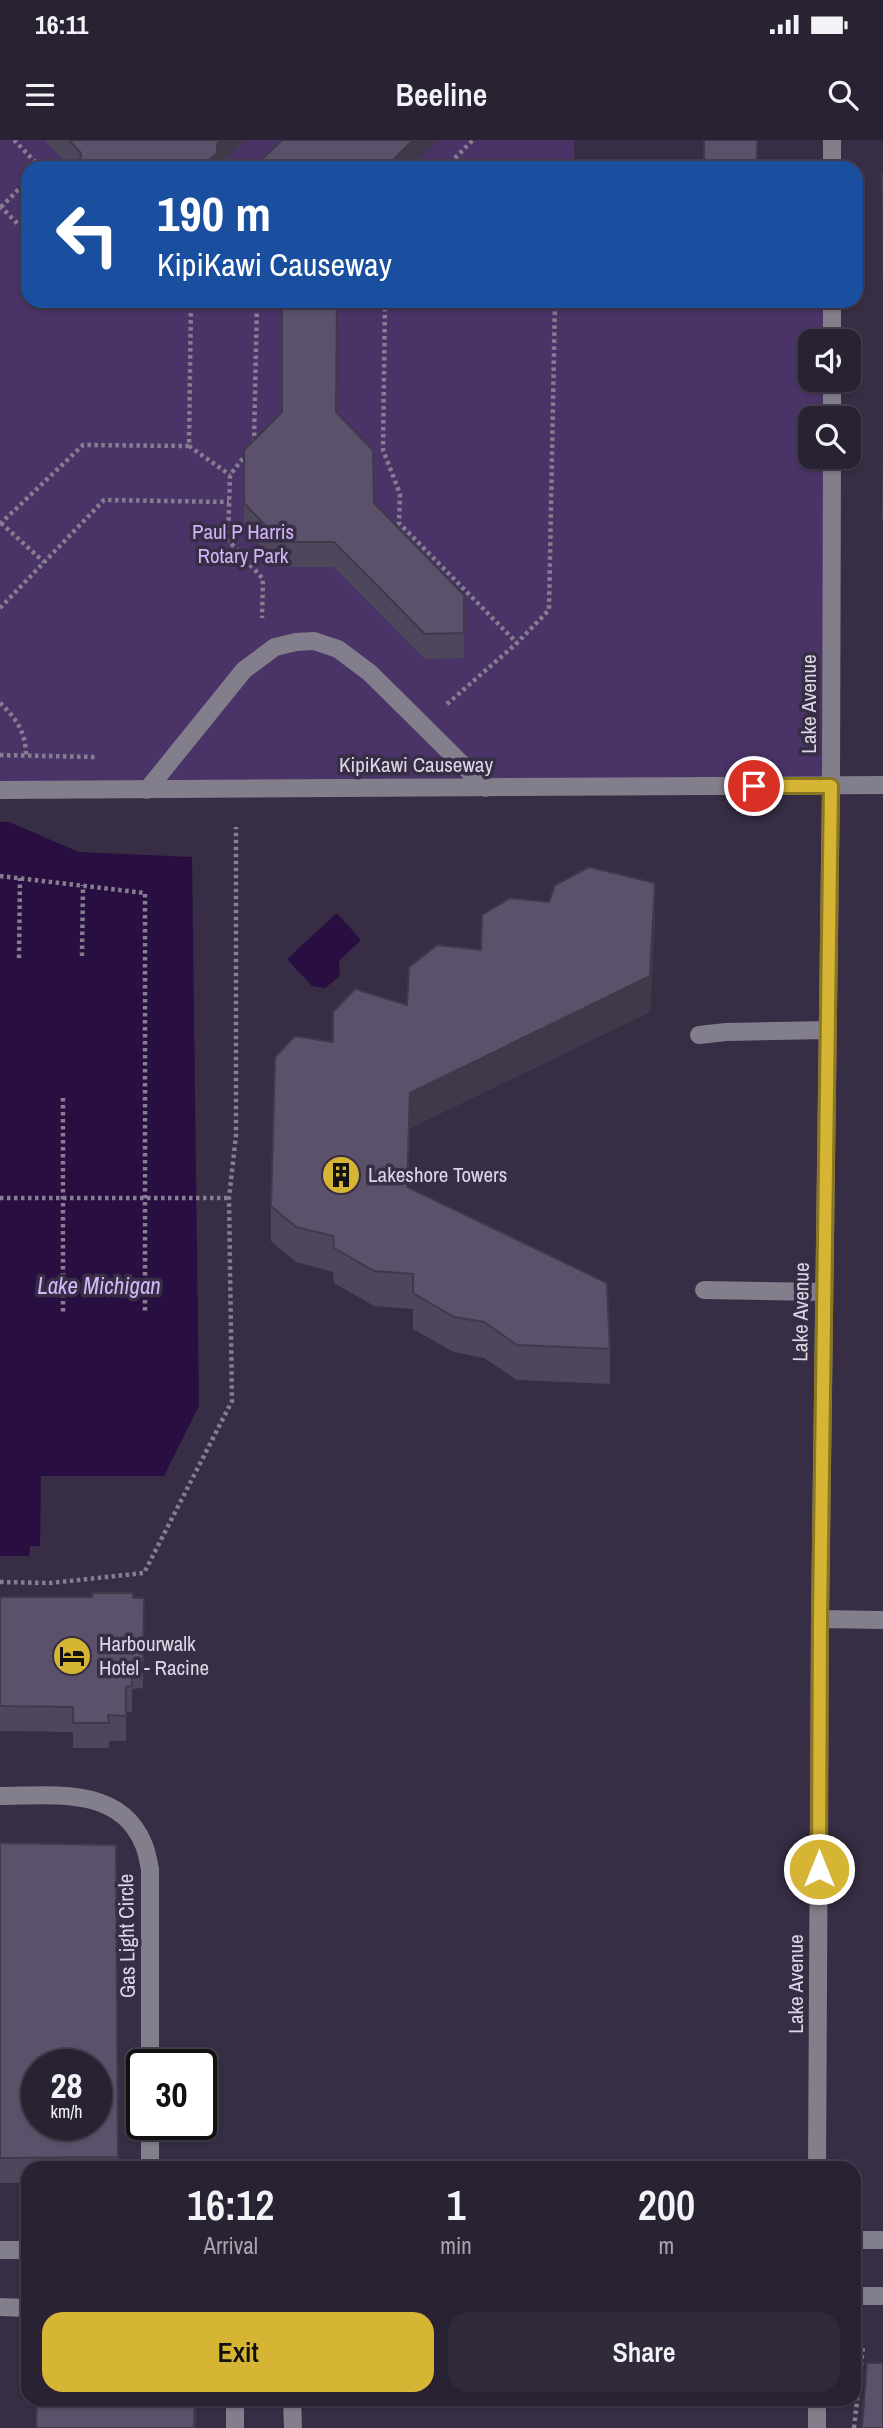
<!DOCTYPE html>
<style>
body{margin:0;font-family:"Archivo Narrow",sans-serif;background:#312a3b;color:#f1f3f6;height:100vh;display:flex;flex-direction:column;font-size:26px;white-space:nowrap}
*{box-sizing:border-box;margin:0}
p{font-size:23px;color:#a5a4ac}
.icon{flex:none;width:38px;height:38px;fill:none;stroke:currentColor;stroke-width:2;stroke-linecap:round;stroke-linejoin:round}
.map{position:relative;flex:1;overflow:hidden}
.side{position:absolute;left:21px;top:2021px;width:840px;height:245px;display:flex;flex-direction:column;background:#292233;border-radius:21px;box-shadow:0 2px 5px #0004,0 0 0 2px #453f4e}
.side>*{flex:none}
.top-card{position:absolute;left:21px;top:21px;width:842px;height:147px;border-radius:21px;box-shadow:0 2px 5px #0004,0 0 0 2px #453f4e;background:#1a4fa0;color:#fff;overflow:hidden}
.tools{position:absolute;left:798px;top:189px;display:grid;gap:14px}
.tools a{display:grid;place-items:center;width:63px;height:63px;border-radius:14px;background:#292233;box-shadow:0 2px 5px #0004,0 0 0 2px #453f4e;font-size:35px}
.speed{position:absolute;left:21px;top:1909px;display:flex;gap:14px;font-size:35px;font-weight:700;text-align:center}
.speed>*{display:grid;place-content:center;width:91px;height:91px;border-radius:50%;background:#292233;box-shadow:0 2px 5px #0004,0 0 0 2px #453f4e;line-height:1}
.speed small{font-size:18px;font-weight:400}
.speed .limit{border:4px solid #111;border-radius:10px;background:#fff;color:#111}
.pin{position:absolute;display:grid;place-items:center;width:60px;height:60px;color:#fff;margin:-30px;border:4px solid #fff;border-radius:50%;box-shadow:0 2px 7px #0007}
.me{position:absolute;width:77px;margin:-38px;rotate:0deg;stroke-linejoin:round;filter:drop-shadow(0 0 5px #0008)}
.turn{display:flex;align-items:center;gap:24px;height:147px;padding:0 21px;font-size:32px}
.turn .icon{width:91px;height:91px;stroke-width:2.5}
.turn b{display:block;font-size:49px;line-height:60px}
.eta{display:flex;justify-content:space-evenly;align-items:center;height:119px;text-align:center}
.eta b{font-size:42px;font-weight:600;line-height:49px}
.primary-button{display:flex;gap:14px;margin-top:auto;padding:14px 21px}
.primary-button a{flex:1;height:80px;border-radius:21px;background:#d6b534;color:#111;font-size:28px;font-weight:600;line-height:80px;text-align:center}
.primary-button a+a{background:#312a3b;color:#f1f3f6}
.status{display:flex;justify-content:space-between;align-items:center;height:49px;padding:0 35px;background:#292233;direction:ltr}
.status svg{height:19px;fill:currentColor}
header{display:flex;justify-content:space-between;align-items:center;height:91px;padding:0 21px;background:#292233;font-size:32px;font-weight:600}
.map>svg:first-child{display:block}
.green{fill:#4a3366}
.water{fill:#290f41}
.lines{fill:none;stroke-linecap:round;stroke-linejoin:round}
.path{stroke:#857d90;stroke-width:4.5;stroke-dasharray:3.5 3.5;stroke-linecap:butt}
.minor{stroke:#837e8b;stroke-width:18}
.wall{fill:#4e465b}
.shaded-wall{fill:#40394a}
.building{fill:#5b516a;stroke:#40394a;stroke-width:2;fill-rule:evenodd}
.route-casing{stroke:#8b7622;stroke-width:18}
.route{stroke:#d6b534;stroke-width:12}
.labels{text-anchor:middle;stroke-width:7;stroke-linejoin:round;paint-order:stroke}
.park-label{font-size:21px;fill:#d1b4f7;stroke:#372d44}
.street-label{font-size:21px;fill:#dcd6e5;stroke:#372d44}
.poi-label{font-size:21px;fill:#dcd6e5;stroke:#372d44;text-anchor:start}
.water-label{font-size:23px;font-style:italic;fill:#d4b7fa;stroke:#372d44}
</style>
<div class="status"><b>16:11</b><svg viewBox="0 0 49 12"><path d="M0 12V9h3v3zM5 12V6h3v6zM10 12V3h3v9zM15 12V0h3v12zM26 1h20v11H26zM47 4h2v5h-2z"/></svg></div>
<header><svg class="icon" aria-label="menu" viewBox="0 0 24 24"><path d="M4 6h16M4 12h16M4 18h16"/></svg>Beeline<svg class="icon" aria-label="search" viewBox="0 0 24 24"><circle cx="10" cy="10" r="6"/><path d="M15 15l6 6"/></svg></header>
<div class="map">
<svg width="883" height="2288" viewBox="0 0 883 2288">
<rect width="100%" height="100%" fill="#372d44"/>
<path class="green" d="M0,0H574V28H28V161H832V201H810V240H832V278H810V317H832L831,646L0,648Z"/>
<path class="water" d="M0,682H9L79,712L192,717L199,1266L164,1336H41L40,1406H30L29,1416H0Z
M337,773L361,800L339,821L340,836L325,848L312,846L287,819Z"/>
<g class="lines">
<path class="path" d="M14,0L41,28
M445,28L473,0
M0,66L28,94
M1,67L28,40
M385,161L383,310L400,354L399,383L517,503
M254,303L257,161
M189,306L230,335
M247,313L230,335L228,400L263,439L262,478
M1,383L44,422
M0,384L83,305L189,306L191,161
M0,468L104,360L229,362
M0,563C17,579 26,593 26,616
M447,564L517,503L549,470L555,161
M0,615L95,617
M0,736L145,753V1173
M82,816L83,745
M19,818L20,738
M63,958V1173
M0,1058H229
M0,1442L50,1443L144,1433L232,1261L229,1058L236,995V687
M854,2288L863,2207"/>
<path class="minor" d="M832,28V0
M832,201V161
M832,278V240
M0,650L883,645
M147,650L244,530L275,507L296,502L314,501L338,509L370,533L486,648
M699,895L726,892L828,890
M704,1150L824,1152
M820,1479L883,1480
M0,1656C50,1656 119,1645 143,1703C147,1711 148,1721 150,1729V1925
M150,2028V1984
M817,2028L820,1479L831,646L832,317
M854,2100H883
M0,2110H28
M854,2156H883
M0,2167L28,2168
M292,2259L293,2288
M235,2288V2259
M817,2288V2259"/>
</g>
<path class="wall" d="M44,0H246L217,28H71Z
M282,272H336L374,363L464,455V518L425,519L334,427H281L244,388V310Z
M883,305V380H882Z
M655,778L650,872L410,988L408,1048L610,1209V1244L517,1240L484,1218L454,1212L413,1189V1169L374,1166L334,1143L333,1132L296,1122L271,1101V1066L333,902L407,865L481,810Z
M0,1457L144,1458L143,1548L132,1549V1572H126V1601H109V1608H73V1592L0,1591Z
M0,1703L116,1705L118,2028H28V2043H0Z"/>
<path class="shaded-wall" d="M220,0H246L217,28H201L217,4Z
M413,0H439L410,28H385Z
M655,743V778L650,872L410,988L407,1082L410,953Z
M195,2259H197L196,2288H194Z"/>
<path class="building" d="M69,0H220L217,4V13L201,28H86L80,22L81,13Z
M282,0H413L385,28H253Z
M704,0H757V28H704Z
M882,33H883V138Z
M282,161H337L336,272L373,310L374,363L464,455V493L425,494L334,402H281L244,363V310L282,272Z
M589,727L655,743L650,836L410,953L407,1047L607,1143L610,1209L517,1205L484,1182L454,1177L413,1153V1134L374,1131L334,1108L333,1096L296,1087L271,1066L275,917L295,896L333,902V872L355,849L407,865L409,827L437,805L481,810L482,775L510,758L549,762L555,745Z
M92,1453H133V1458H144L143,1523H132V1546L126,1547V1576L108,1575L109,1583H73V1567L0,1566V1457H92Z
M0,1703L116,1705L118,2017L0,2018ZM37,1925H96V1984H37Z
M867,2223H883V2288H862Z
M37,2259H195L194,2288H36Z"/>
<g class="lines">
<defs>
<path id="route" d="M754,646H831L820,1479L819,1729"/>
</defs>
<use href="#route" class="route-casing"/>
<use href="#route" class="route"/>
</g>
<defs>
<symbol id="building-disc" viewBox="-11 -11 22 22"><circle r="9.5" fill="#d6b534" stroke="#372d44"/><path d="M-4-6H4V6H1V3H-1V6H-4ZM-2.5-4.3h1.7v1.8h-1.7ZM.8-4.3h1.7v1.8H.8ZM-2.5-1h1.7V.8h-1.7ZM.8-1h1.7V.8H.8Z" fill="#111"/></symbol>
<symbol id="hotel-disc" viewBox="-11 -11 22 22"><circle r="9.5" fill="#d6b534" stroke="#372d44"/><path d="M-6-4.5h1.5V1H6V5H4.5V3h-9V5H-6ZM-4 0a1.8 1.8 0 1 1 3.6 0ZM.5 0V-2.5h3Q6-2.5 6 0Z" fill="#111"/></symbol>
</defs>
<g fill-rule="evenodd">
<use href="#building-disc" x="319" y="1013" width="44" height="44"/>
<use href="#hotel-disc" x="50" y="1494" width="44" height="44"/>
</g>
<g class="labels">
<g class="park-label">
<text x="243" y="399">Paul P Harris<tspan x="243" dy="24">Rotary Park</tspan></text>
</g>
<g class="street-label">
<text transform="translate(809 564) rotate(-90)" y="7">Lake Avenue</text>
<text x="416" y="632">KipiKawi Causeway</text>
<text transform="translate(801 1172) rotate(-89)" y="7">Lake Avenue</text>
<text transform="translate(127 1796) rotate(-91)" y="7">Gas Light Circle</text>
<text transform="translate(796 1844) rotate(-90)" y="7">Lake Avenue</text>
</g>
<g class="poi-label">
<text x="368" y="1042">Lakeshore Towers</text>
<text x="99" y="1511">Harbourwalk<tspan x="99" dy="24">Hotel - Racine</tspan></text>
</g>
<g class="water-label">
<text x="99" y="1154">Lake Michigan</text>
</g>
</g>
</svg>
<div class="tools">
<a><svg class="icon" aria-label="sound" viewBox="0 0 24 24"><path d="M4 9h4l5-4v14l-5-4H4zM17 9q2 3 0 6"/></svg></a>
<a><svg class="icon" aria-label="search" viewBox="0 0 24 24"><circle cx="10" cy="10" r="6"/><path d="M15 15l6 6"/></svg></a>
</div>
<div class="speed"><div>28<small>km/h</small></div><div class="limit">30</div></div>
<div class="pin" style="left:754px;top:646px;background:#d93025"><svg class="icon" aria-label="arrive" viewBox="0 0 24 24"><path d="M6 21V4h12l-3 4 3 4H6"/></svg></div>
<svg class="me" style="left:819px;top:1729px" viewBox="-20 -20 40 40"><circle r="17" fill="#d6b534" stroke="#fff" stroke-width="3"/><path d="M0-11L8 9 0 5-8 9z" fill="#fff"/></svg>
<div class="top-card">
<div class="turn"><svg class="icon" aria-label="left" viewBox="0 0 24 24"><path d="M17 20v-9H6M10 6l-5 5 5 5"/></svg><div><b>190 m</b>KipiKawi Causeway</div></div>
</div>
<section class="side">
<div class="eta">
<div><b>16:12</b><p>Arrival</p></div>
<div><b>1</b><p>min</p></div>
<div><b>200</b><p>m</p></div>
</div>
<div class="primary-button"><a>Exit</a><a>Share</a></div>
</section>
</div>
